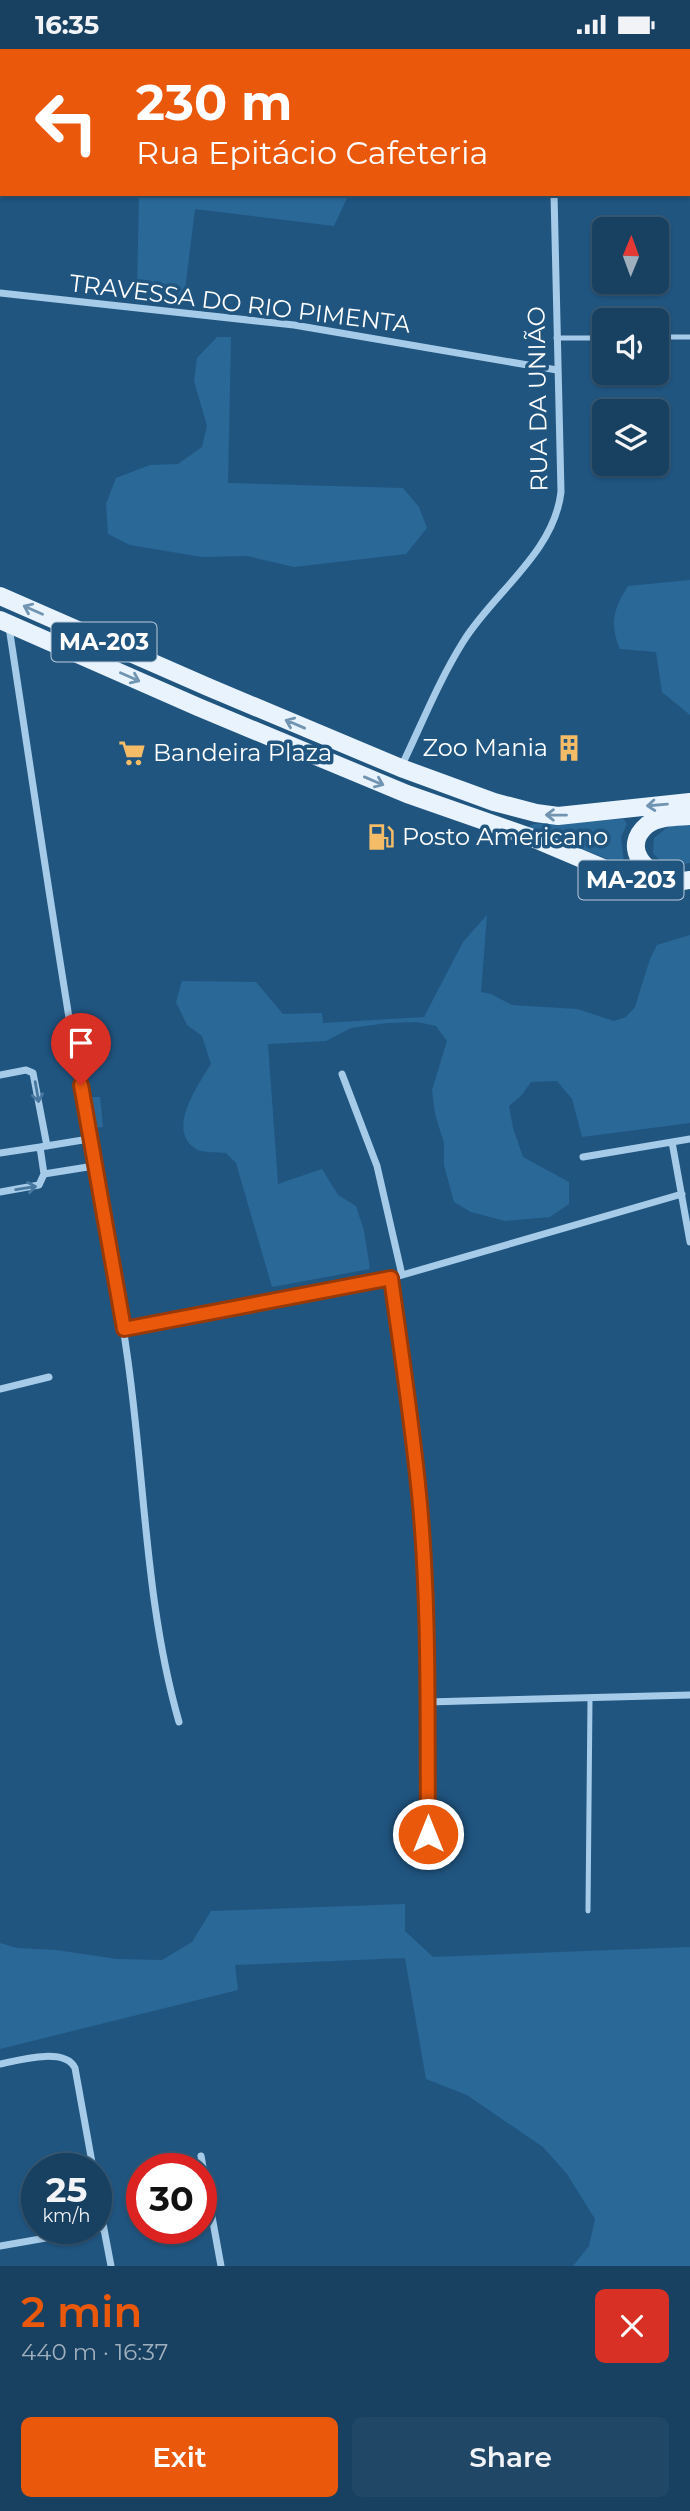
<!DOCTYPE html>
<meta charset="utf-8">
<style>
body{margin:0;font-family:Montserrat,sans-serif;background:#214766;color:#f1f3f6;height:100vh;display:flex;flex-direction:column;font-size:26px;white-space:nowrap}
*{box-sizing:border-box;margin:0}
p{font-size:23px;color:#9fafbd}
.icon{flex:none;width:38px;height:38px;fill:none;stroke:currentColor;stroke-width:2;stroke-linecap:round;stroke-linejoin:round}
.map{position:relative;height:2217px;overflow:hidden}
.side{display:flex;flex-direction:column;background:#184060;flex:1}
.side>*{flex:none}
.top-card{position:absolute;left:0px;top:0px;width:691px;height:147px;box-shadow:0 2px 5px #0004,0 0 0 2px #365975;background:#ea580c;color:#fff;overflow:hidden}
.needle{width:46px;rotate:1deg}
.controls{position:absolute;left:592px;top:168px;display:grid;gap:14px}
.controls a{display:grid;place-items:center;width:77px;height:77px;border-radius:10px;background:#184060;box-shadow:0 2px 5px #0004,0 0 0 2px #365975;font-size:35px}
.speed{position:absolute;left:21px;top:2104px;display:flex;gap:14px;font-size:35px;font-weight:700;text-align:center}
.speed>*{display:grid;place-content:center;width:91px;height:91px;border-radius:50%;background:#184060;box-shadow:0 2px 5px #0004,0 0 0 2px #365975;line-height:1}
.speed small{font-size:18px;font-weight:400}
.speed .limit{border:10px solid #d22;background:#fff;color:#111}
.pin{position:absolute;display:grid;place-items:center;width:60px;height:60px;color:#fff;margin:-72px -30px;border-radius:50% 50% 50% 0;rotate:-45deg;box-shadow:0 0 7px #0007}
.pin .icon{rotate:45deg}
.me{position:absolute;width:77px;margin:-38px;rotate:0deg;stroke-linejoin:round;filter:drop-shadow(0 0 5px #0008)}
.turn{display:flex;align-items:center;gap:24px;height:147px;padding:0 21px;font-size:32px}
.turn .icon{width:91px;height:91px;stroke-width:2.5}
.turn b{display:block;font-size:49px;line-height:60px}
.round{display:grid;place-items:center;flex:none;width:74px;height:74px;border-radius:10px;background:#214766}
.overview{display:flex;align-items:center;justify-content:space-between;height:119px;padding:0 21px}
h1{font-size:42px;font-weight:600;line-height:52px;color:#ea580c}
.button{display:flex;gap:14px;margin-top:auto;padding:14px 21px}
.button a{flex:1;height:80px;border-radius:10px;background:#ea580c;color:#fff;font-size:28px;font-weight:600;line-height:80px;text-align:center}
.button a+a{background:#214766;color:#f1f3f6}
.status{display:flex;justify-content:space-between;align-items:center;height:49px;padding:0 35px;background:#184060;direction:ltr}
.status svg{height:19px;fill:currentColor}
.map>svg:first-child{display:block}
.green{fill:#2a6898}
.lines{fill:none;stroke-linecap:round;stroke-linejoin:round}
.service{stroke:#a6cbe8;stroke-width:5}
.minor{stroke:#a6cbe8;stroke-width:7}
.primary{stroke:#e8f3fd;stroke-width:18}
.oneway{stroke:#7094b2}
.oneway2{stroke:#48789f}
.route-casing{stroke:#983908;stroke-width:18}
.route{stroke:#ea580c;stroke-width:12}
.labels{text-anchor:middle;stroke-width:7;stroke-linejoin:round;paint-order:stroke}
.shield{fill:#205580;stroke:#bcccd9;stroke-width:2}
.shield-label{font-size:23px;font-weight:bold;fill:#fff}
.street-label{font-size:24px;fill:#fff;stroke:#205580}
.poi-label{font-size:24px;fill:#fff;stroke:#205580;text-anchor:start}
</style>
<div class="status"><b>16:35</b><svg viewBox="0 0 49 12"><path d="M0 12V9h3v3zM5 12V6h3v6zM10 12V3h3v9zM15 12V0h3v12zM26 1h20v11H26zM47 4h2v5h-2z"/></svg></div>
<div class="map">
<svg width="690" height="2217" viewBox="0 0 690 2217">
<rect width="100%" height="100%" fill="#205580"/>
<path class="green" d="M0,0H285V2H2L0,87Z
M139,145H346L347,149L334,177L195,160L184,249L137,243Z
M217,288H231L228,434L403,439L419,458L427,479L406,505L294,518L247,507L202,508L130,496L108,485L106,455L116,429L150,416L178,415L202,398L207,377L194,332L197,309Z
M690,531V666L662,643L656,603L620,600C609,576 614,558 628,537Z
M624,770L627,775L621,788L624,814L622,816L528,778L534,775Z
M670,776H690V814C674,817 664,818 653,804L654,789Z
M487,866L481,943L491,945L512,956L577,960L614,972L626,968L635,958L650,910L657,896L690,886V1074L582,1088L572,1050L557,1032L531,1033L521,1047L509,1057L513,1079L523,1108L569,1133V1155L550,1168L505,1172L471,1163L454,1153L444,1116V1094L435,1065L432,1041L447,992L436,977L417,973L387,974L351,979L326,992L268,995L278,1135L322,1120L338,1146L356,1157L364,1182L370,1220L272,1238L236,1114L226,1104C218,1103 205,1104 198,1101C164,1084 198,1036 211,1015L202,987L187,976L176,953L182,932L256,933L283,965L322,964L323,974L424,968L463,893Z
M88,1048H100L103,1078L94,1079Z
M405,1855V1882L433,1908L690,1898V2217H573L589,2197L595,2170L567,2125L543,2098L467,2046L426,2030L405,1909L235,1916L238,1941L0,2000V1894L17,1899L56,1901L117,1910L162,1911L192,1893L211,1862Z"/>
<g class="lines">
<path class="service" d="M656,288H690
M556,289H604
M588,1862L590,1650"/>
<path class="minor" d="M551,0V2
M0,244L294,276L557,321
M9,578C36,754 61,931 92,1106C103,1170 117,1234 126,1298C145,1423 144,1551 179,1673
M401,718C421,677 438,633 463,593C493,544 554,504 561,443L554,145
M342,1025L377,1117L402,1226
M0,1026L26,1021L33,1024L47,1097
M89,1090L40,1098L44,1125L94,1117
M672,1093L690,1193
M0,1104L40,1098
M583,1108L690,1090
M0,1143L39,1136L44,1125
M392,1229C401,1301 412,1373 419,1445C429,1558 427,1672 428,1785
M124,1280L392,1229L682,1145
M0,1340L49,1328
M427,1653L690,1646
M0,2015C19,2011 65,1998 75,2019L93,2119
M201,2107L221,2217
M96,2138L111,2217
M0,2197L103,2179"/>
<path class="primary" d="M0,547L208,638L401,719L494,753L536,764L558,767L690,753
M0,571L198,658L407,745L530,788L634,832L663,835L690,831
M673,829C645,827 621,798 647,776C659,767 676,768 690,767"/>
</g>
<defs><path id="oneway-shaft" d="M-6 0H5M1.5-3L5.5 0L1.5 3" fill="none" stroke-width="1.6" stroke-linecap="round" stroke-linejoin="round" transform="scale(1.75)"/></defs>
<g class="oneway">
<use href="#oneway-shaft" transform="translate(33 561) rotate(-156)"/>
<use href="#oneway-shaft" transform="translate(130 628) rotate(24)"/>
<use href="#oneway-shaft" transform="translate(295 675) rotate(-157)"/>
<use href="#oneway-shaft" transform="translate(374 732) rotate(23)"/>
<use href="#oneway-shaft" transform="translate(657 756) rotate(175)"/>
<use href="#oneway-shaft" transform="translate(556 766) rotate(-179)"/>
</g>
<g class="oneway2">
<use href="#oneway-shaft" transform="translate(37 1043) rotate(80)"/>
<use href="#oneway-shaft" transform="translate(26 1139) rotate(-9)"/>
</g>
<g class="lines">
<defs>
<path id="route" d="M81,1036L124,1280L391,1229C401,1301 412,1373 419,1445C430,1558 427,1672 428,1785"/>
</defs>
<use href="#route" class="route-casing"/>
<use href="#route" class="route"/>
</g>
<defs>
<symbol id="building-bare" viewBox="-9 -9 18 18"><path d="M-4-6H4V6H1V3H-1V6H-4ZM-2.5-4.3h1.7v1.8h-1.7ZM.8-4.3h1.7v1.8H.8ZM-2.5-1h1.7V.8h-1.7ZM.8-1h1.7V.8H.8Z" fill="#f5bc67" stroke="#205580" stroke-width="2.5" paint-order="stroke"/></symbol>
<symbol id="supermarket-bare" viewBox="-9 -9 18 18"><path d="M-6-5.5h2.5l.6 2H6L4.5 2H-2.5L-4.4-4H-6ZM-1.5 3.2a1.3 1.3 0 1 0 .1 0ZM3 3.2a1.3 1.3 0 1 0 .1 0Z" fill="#f5bc67" stroke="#205580" stroke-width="2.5" paint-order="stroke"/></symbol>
<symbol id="fuel-bare" viewBox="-9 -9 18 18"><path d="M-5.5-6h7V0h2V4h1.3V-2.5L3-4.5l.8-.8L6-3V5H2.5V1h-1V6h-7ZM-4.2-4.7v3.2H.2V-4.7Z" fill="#f5bc67" stroke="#205580" stroke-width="2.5" paint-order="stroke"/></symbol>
</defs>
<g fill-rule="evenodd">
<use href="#building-bare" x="550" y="680" width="38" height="38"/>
<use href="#supermarket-bare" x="113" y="685" width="38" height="38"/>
<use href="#fuel-bare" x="362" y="769" width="38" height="38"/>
</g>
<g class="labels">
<g class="shield">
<rect x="51.5" y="573.5" width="105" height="39" rx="5"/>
<rect x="578.5" y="811.5" width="105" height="39" rx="5"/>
</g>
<g class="shield-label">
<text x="104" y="601">MA-203</text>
<text x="631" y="839">MA-203</text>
</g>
<g class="street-label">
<text transform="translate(240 255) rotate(7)" y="8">TRAVESSA DO RIO PIMENTA</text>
<text transform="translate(538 350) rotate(-91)" y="8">RUA DA UNIÃO</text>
</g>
<g class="poi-label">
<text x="548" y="707" text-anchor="end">Zoo Mania</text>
<text x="153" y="712">Bandeira Plaza</text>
<text x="402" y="796">Posto Americano</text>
</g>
</g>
</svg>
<div class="controls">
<a><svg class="needle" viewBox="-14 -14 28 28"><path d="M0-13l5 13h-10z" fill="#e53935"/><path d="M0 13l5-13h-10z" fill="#9fafbd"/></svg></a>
<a><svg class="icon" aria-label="sound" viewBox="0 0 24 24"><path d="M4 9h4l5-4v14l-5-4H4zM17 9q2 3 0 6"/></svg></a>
<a><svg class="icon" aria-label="layers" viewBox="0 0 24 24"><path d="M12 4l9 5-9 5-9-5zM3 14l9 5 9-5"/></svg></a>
</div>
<div class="speed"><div>25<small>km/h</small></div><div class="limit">30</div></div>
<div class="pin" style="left:81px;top:1036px;background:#d93025"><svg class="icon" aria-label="arrive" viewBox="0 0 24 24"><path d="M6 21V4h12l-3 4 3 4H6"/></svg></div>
<svg class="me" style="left:428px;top:1785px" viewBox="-20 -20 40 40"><circle r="17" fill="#ea580c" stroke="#fff" stroke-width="3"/><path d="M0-11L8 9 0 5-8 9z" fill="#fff"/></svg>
<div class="top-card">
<div class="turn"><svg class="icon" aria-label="left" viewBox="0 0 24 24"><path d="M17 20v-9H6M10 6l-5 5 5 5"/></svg><div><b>230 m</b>Rua Epitácio Cafeteria</div></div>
</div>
</div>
<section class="side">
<div class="overview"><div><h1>2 min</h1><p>440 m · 16:37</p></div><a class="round" style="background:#d93025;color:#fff"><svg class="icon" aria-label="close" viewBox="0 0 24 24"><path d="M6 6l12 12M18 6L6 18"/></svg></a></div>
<div class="button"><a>Exit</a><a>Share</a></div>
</section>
